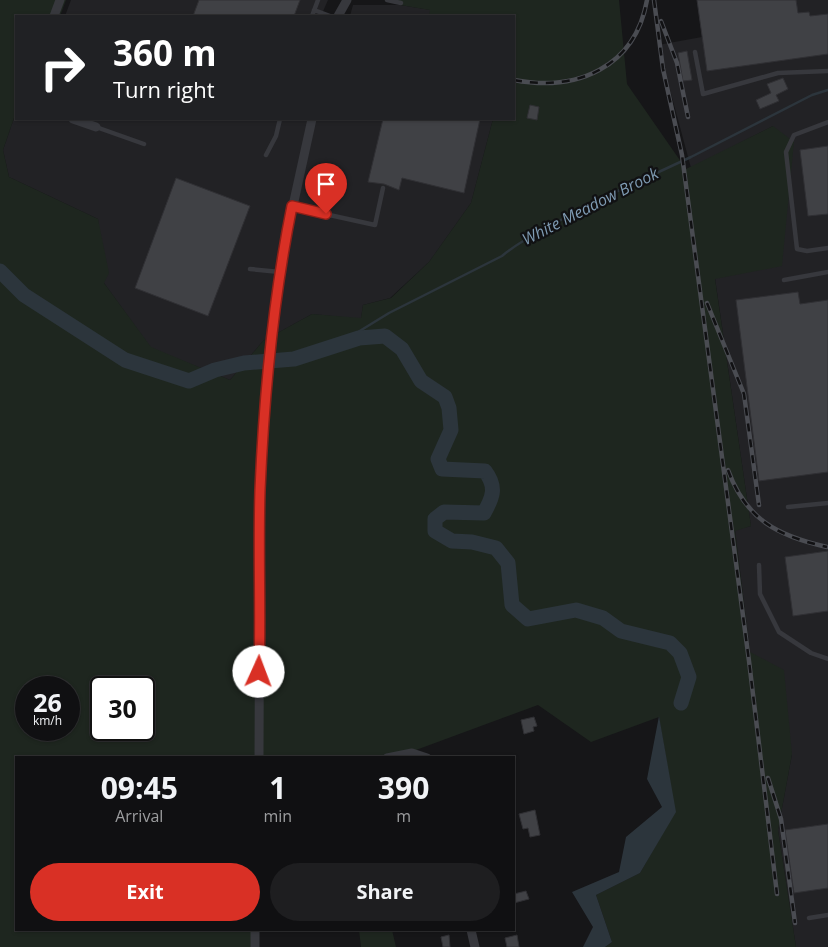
<!DOCTYPE html>
<style>
body{margin:0;font-family:"Open Sans",sans-serif;background:#1e1e20;color:#f1f3f6;height:100vh;display:flex;flex-direction:column;font-size:19px;white-space:nowrap}
*{box-sizing:border-box;margin:0}
p{font-size:16px;color:#9c9d9f}
.icon{flex:none;width:28px;height:28px;fill:none;stroke:currentColor;stroke-width:2;stroke-linecap:round;stroke-linejoin:round}
.map{position:relative;flex:1;overflow:hidden}
.details{position:absolute;left:15px;top:756px;width:500px;height:175px;display:flex;flex-direction:column;background:#101012;border-radius:0px;box-shadow:0 1px 4px #0004,0 0 0 1px #303032}
.details>*{flex:none}
.hud{position:absolute;left:15px;top:15px;width:500px;height:105px;border-radius:0px;box-shadow:0 1px 4px #0004,0 0 0 1px #303032;background:#202124;color:#fff;overflow:hidden}
.speed{position:absolute;left:15px;top:676px;display:flex;gap:10px;font-size:25px;font-weight:700;text-align:center}
.speed>*{display:grid;place-content:center;width:65px;height:65px;border-radius:50%;background:#101012;box-shadow:0 1px 4px #0004,0 0 0 1px #303032;line-height:1}
.speed small{font-size:12px;font-weight:400}
.speed .limit{border:2px solid #111;border-radius:8px;background:#fff;color:#111}
.pin{position:absolute;display:grid;place-items:center;width:42px;height:42px;color:#fff;margin:-51px -21px;border-radius:50% 50% 50% 0;rotate:-45deg;box-shadow:0 0 5px #0007}
.pin .icon{rotate:45deg}
.me{position:absolute;width:55px;margin:-28px;rotate:2deg;stroke-linejoin:round;filter:drop-shadow(0 0 4px #0008)}
.turn{display:flex;align-items:center;gap:18px;height:105px;padding:0 15px;font-size:22px}
.turn .icon{width:65px;height:65px;stroke-width:2.5}
.turn b{display:block;font-size:35px;line-height:42px}
.eta{display:flex;justify-content:space-evenly;align-items:center;height:85px;text-align:center}
.eta b{font-size:30px;font-weight:700;line-height:35px}
.primary-button{display:flex;gap:10px;margin-top:auto;padding:10px 15px}
.primary-button a{flex:1;height:58px;border-radius:30px;background:#d93025;color:#fff;font-size:20px;font-weight:700;line-height:58px;text-align:center}
.primary-button a+a{background:#1e1e20;color:#f1f3f6}
.map>svg:first-child{display:block}
.built{fill:#222225}
.green{fill:#1e261f;fill-rule:evenodd}
.water{fill:#2c353c}
.lines{fill:none;stroke-linecap:round;stroke-linejoin:round}
.stream{stroke:#2c353c;stroke-width:2.5}
.river{stroke:#2c353c;stroke-width:15}
.building{fill:#404145;stroke:#303034}
.lane{stroke:#37383d;stroke-width:4.5}
.street{stroke:#37383d;stroke-width:9}
.rail-casing{stroke:#4a4c52;stroke-width:4.5}
.rail{stroke:#111113;stroke-width:2.5;stroke-dasharray:8;stroke-linecap:butt}
.route-casing{stroke:#8d1f18;stroke-width:12}
.route{stroke:#d93025;stroke-width:9}
.labels{text-anchor:middle;stroke-width:4.5;stroke-linejoin:round;paint-order:stroke}
.water-label{font-size:16px;font-style:italic;fill:#7f9bb3;stroke:#111113}
</style>
<div class="map">
<svg width="828" height="947" viewBox="0 0 828 947">
<rect width="100%" height="100%" fill="#161618"/>
<path class="built" d="M71,0H328L321,16H65Z
M697,0H828V947H796L778,830L792,754L750,652L735,530L751,526L715,278L773,126L691,168L658,45L702,37Z
M353,5H400L431,10L429,16H350Z
M16,112V119H493L471,203L429,262L390,298L363,305L361,319L312,314L263,341L230,380L151,348L104,283L98,219L9,177L3,150Z"/>
<path class="green" d="M0,0H66L60,16H16V112L3,150L9,177L98,219L109,273L104,283L151,347L230,380L263,341L312,314L361,318L363,305L391,298L429,262L471,203L493,119H514V16H429L430,10L400,5L389,0H619L627,84L686,169L773,126L794,142L782,266L715,279L751,526L735,531L750,652L784,670L792,754L778,830L796,947H605L612,942L596,895L640,873L675,812L659,717L591,742L538,705L416,750L381,757L16,758V930H255V947H0ZM26,688H69V730H26ZM101,688H144V730H101Z
M359,930H392L396,947H361Z"/>
<path class="water" d="M659,716L676,812L640,873L596,895L612,942L605,947H583L593,927L572,892L619,872L626,837L662,807L647,779Z"/>
<g class="lines">
<path class="stream" d="M332,348L389,313L502,256C525,236 554,226 579,209L691,157L812,95L828,90"/>
<path class="river" d="M0,271L24,295L125,360L189,381L215,370L244,363L294,359L359,338L385,336L402,349L421,381L445,397L449,408L451,430L438,459L442,469L485,471C497,487 493,497 484,513L444,512L435,519V531L452,541L472,542L496,548L508,563L512,605L528,619L576,610L603,618L621,631L670,643L680,653L689,677L681,703"/>
</g>
<path class="building" d="M199,0H300L294,16H193Z
M697,0H796L798,13L809,12L810,16L828,14V54L707,71Z
M687,51L692,80L683,81L678,53Z
M783,78L788,89L776,95L779,101L760,109L756,100L771,93L767,84Z
M530,105L539,107L537,120L527,118Z
M383,119H480L464,193L402,178L399,190L384,184L368,182Z
M828,146V214L808,216L800,150Z
M176,178L250,206L208,316L135,288Z
M798,292L800,304L828,300V472L759,481L736,300Z
M828,551V611L793,616L785,557Z
M534,717L537,726L533,727L534,731L524,734L521,720Z
M535,810L540,835L530,837L528,828L523,829L519,814Z
M828,824V888L794,893L785,830Z
M526,891L529,899L514,903V894Z
M449,935L450,947H443L441,937Z
M517,935L519,947H507L505,938Z"/>
<g class="lines">
<path class="lane" d="M387,0L401,3
M314,10L330,16
M312,16L318,0
M695,52L703,94L778,73L828,71
M828,122L794,135L786,152L797,249L807,251L828,248
M96,127L144,144
M266,155L276,136L280,119
M293,207L375,225L383,188
M250,269L280,272
M784,280L828,272
M788,507L828,503
M759,565L760,594L779,632L811,653L828,659
M809,918L828,915"/>
<path class="street" d="M54,16L60,0
M338,16L347,0
M73,119L96,127
M259,758L260,492L269,351L287,233L312,119
M387,758L412,753L427,758
M471,930L475,947
M255,947V930"/>
<defs>
<path id="rail" d="M654,0L663,69L682,155L749,661L777,894
M661,21L677,63L688,117
M514,80C576,92 635,68 647,0
M707,303L744,394L759,505
M728,470C746,520 778,536 827,547
M768,778L781,819L795,923"/>
</defs>
<use href="#rail" class="rail-casing"/>
<use href="#rail" class="rail"/>
</g>
<g class="lines">
<defs>
<path id="route" d="M259,672C261,612 258,551 260,490C264,395 273,300 292,206L326,214"/>
</defs>
<use href="#route" class="route-casing"/>
<use href="#route" class="route"/>
</g>
<g class="labels">
<g class="water-label">
<text transform="translate(590 206) rotate(-27)" y="6">White Meadow Brook</text>
</g>
</g>
</svg>
<div class="speed"><div>26<small>km/h</small></div><div class="limit">30</div></div>
<div class="pin" style="left:326px;top:214px;background:#d93025"><svg class="icon" aria-label="arrive" viewBox="0 0 24 24"><path d="M6 21V4h12l-3 4 3 4H6"/></svg></div>
<svg class="me" style="left:259px;top:672px" viewBox="-20 -20 40 40"><circle r="19" fill="#fff"/><path d="M0-13L10 11 0 6-10 11z" fill="#d93025"/></svg>
<div class="hud">
<div class="turn"><svg class="icon" aria-label="right" viewBox="0 0 24 24"><path d="M7 20v-9h11M14 6l5 5-5 5"/></svg><div><b>360 m</b>Turn right</div></div>
</div>
<section class="details">
<div class="eta">
<div><b>09:45</b><p>Arrival</p></div>
<div><b>1</b><p>min</p></div>
<div><b>390</b><p>m</p></div>
</div>
<div class="primary-button"><a>Exit</a><a>Share</a></div>
</section>
</div>
